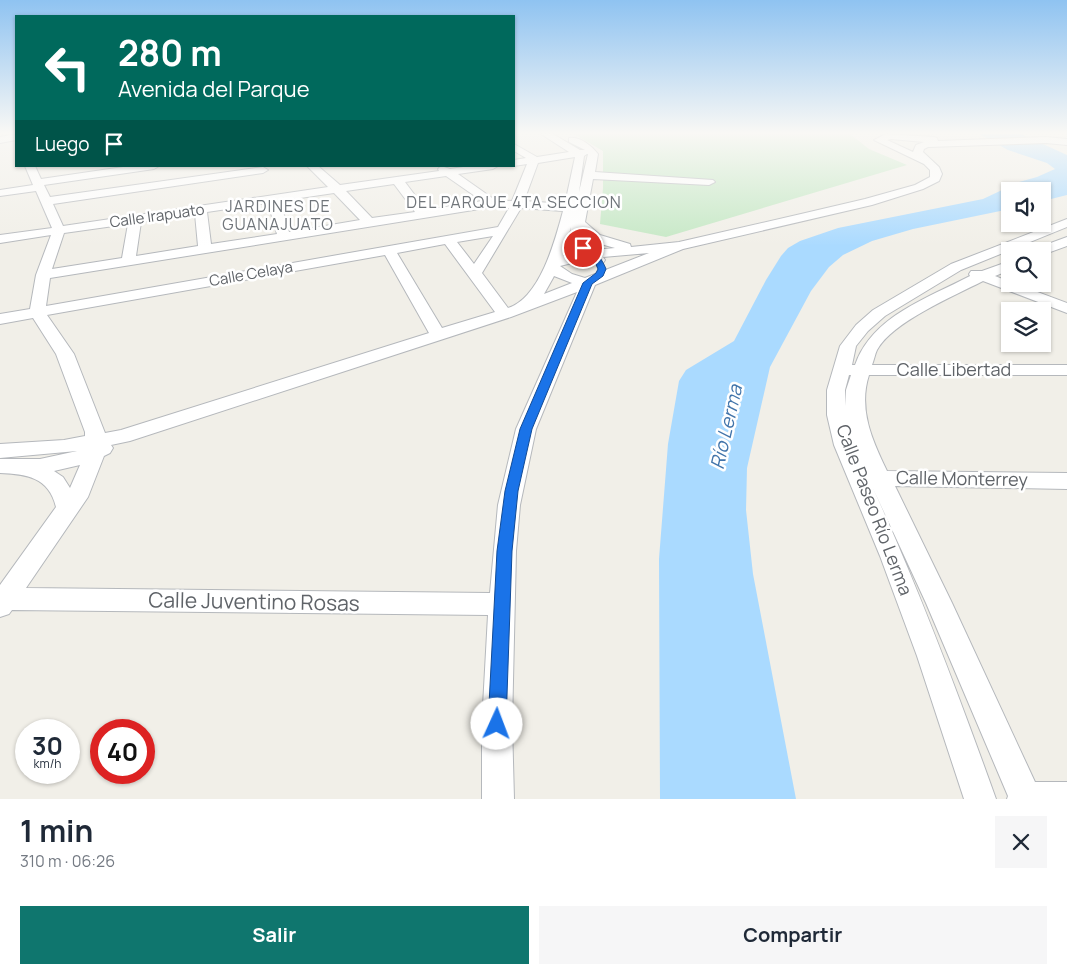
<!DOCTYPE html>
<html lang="es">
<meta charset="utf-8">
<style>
body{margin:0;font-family:Manrope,sans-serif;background:#f6f6f7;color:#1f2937;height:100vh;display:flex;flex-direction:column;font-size:19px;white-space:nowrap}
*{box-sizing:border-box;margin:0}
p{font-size:16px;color:#747a83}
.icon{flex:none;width:28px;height:28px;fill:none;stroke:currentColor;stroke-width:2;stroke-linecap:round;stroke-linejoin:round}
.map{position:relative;height:799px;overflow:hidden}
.panel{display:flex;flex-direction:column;background:#fff;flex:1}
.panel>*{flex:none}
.banner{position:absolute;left:15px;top:15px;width:500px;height:152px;border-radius:0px;box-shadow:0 1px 4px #0004;background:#00695c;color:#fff;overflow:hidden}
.tools{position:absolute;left:1001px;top:182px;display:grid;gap:10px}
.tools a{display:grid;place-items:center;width:50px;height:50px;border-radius:0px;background:#fff;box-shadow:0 1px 4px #0004;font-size:25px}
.speed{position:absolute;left:15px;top:719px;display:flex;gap:10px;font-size:25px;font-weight:700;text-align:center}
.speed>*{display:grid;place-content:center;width:65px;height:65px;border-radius:50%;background:#fff;box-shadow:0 1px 4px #0004;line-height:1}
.speed small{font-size:12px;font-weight:400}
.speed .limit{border:8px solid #d22;background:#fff;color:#111}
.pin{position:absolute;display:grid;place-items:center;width:42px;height:42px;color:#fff;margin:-21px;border:2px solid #fff;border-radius:50%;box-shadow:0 1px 5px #0007}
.me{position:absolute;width:55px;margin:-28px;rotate:2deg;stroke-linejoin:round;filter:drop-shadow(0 0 4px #0008)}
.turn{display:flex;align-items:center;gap:18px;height:105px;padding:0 20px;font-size:22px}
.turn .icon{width:65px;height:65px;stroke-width:2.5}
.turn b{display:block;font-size:35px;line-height:42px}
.then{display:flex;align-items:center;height:48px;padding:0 20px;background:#0003;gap:10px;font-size:19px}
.round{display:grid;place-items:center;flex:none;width:52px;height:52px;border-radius:0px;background:#f6f6f7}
.headline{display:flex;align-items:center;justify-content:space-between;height:85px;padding:0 20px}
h1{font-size:30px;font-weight:700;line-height:38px}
.primary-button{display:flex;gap:10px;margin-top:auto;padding:10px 20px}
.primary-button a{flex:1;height:58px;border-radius:0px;background:#0f766e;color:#fff;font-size:20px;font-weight:700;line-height:58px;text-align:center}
.primary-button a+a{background:#f6f6f7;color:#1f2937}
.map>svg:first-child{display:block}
.green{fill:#c5e8c5}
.water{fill:#aadaff}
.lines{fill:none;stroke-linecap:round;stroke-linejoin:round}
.minor-casing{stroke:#b5b8bc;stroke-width:2}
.minor{fill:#fff;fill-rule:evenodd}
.route{fill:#1a73e8;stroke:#114b97}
.labels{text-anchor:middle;stroke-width:5;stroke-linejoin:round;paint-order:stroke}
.far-street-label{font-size:15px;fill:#5f6368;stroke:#fff}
.far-quarter-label{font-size:16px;letter-spacing:1px;fill:#70757a;stroke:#fff}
.street-label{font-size:18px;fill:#5f6368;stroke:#fff}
.water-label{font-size:19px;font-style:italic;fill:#4174aa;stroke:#fff}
.near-street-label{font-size:21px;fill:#5f6368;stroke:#fff}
</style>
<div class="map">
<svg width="1067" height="799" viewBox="0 0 1067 799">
<rect width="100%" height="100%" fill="#f1efe8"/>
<path class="green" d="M574,134H850L869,149L907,165L666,237L600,224L603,188V151Z"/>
<path class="water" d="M979,134H1021L1067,155V195L1043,201L1042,191H1010V209L913,229L872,241L843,255L829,267L811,291L770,367L747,468L746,510L753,574L796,799H660L659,559L668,444L679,381L686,370L734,341L766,280L781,256L788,248L800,241L838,228L983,199L1019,182L1037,177L1055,169L1047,163L1008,150Z"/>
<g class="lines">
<defs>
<path id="minor" d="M16,134V140L0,143V137Z
M541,134H553L580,150H585L569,142V138C580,136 592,146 598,154L595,172L713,180L715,182L709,185L593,179L585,222L600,235L630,244L631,247L679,242L801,214L865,199L915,185L930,177V170L924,164L874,140L886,134L934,137L937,138L938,141L1046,137L1067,139V145L1046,143L928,147L924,149L923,152L939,167L942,174L939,181L923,189L872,205L683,249L595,285L536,429L520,505L516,551L512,724L514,799H482V724L488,615L12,610L9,614L0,617V585L56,507C49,477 26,474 0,473V459H40L77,451L0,458V444L64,440L85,436V432L56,354L33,318L0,324V314L30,309L36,275L51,235L0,243V235L52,228L36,191L0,196V190L33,185L25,166H35L41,179L130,166H159L154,169L44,185L50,197L263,167L268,170L263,173L53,204L63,226L328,187L307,166H318L340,185L439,171L438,169L441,166L450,169L470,166H498L493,169L458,174L495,200L512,201L527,164L514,166V160L526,158L514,151V144L537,157L569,152ZM891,139L924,142L916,145L913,152L887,140ZM587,154H588L579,192L584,156ZM575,157L565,204L524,201L538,163ZM446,176L482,201L426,210L405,182ZM394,184L415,212L372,218L346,191ZM334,193L360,220L289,232L280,201ZM268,203L277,234L211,244L207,212ZM492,207L509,208L498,227L46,306L50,278ZM521,208L563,211C555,241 540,298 508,308L482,273ZM195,214L198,246L136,256L141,222ZM128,224L122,258L52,269L64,233ZM571,227L570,234L579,252L563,256ZM582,234L590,241L615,248L594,250L589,246ZM493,236L474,264L457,242ZM445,244L495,312L442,328L397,253ZM649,253L585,278L572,274L560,266L588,259L598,264L603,263L605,260L603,257ZM385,255L429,333L121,430L105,433L74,354L47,315ZM554,276L572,283L544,294L553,278ZM577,292L516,429L498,505L490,593L26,588L88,497L104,456L110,453L113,448L111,445L130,441L511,317ZM80,465L70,488L63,477L54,471Z
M1067,219V227L961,270L885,316L868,331L856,346L852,365H855C872,316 928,298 970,276L969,274L971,271H982L1010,261V270L995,276L1010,282V284H1016L1067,303V313L983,281C954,296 892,322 877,350C875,354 874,360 872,365H1067V375H869C858,409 872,440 887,471L1067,473V489L895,486L952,603L1035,782H1067V799H1007L1008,796L926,603L872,486C919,589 958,693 996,799H964L917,656L880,556L834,445L827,415V390L840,346L856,325L873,310L951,264ZM849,375H851L846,390V406L845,390Z
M1067,237V246L1042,255V251H1035L1037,248Z"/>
</defs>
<use href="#minor" class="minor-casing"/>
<use href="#minor" class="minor"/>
</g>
<linearGradient id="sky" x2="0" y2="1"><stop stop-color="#8fc3f1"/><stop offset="0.54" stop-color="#f9f8f5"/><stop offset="1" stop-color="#f9f8f5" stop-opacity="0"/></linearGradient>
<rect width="1067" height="246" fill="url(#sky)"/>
<path class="route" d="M580,246C593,245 602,259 606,269L603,276L592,284L532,429L518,491L512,551L506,724L504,730L497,733L491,730L488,724L497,551L505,491L520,429L583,283L596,273L598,269L594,260L580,250Z"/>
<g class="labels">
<g class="far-street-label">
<text transform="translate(157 216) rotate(-8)" y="5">Calle Irapuato</text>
<text transform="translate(251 274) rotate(-10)" y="5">Calle Celaya</text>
</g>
<g class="far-quarter-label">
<text x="514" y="208">DEL PARQUE 4TA SECCION</text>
<text x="278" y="212">JARDINES DE<tspan x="278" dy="18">GUANAJUATO</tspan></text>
</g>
<g class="street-label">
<text x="954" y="376">Calle Libertad</text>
<text transform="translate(962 479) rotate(1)" y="6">Calle Monterrey</text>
<text transform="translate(874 510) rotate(69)" y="6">Calle Paseo Río Lerma</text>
</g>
<g class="water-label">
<text transform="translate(726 427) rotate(-77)" y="7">Río Lerma</text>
</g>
<g class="near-street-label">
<text transform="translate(254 602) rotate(1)" y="7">Calle Juventino Rosas</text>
</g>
</g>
</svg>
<div class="tools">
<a><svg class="icon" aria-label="sound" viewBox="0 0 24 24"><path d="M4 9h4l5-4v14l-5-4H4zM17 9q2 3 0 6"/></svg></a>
<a><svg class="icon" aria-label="search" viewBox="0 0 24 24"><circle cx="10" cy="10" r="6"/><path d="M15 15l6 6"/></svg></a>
<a><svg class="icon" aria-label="layers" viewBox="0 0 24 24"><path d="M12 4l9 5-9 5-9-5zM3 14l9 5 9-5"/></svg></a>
</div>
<div class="speed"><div>30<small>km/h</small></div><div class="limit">40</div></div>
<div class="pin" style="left:583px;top:248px;background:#d93025"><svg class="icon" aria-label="arrive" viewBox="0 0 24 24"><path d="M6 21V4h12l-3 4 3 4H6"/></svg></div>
<svg class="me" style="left:497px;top:724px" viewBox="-20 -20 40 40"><circle r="19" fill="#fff"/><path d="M0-13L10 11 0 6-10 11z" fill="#1a73e8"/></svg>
<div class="banner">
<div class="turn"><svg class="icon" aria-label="left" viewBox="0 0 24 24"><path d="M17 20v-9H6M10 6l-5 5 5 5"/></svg><div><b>280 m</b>Avenida del Parque</div></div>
<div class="then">Luego<svg class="icon" aria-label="arrive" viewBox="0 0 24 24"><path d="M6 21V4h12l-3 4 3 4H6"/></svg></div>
</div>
</div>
<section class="panel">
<div class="headline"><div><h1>1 min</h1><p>310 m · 06:26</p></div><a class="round"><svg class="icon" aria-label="close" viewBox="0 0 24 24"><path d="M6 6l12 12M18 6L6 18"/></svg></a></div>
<div class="primary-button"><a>Salir</a><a>Compartir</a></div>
</section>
